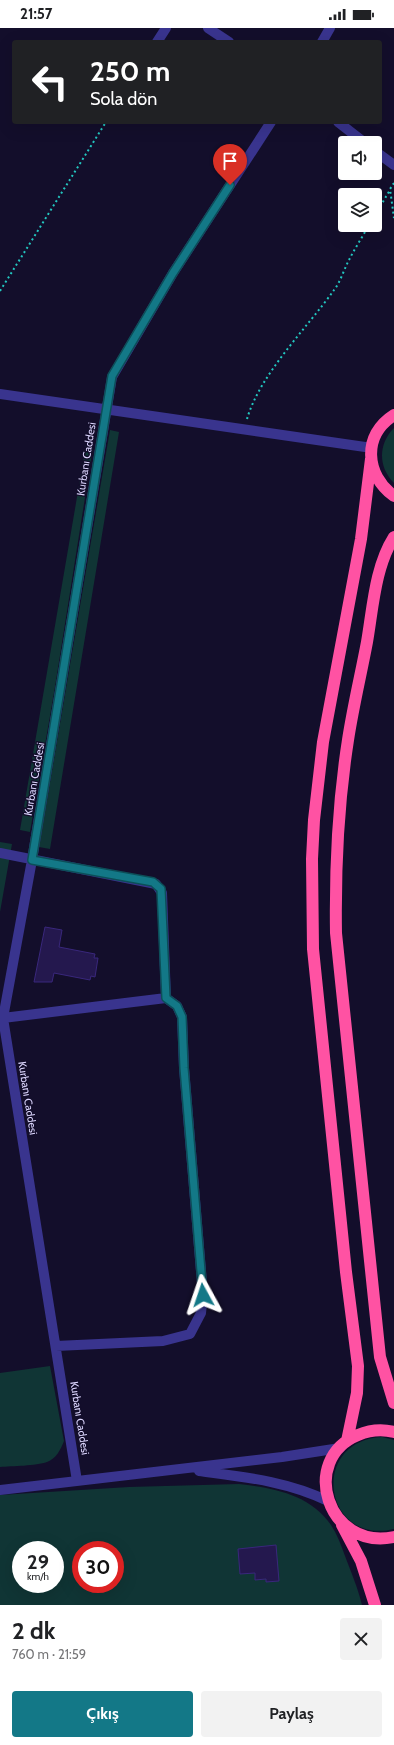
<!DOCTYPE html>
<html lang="tr">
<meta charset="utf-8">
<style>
body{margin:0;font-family:Cabin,sans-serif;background:#f2f2f2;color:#202124;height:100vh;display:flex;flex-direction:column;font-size:15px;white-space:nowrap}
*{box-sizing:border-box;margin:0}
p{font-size:13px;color:#757577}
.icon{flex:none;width:22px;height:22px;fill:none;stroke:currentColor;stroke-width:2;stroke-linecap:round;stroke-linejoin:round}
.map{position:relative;height:1577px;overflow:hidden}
.panel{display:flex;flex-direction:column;background:#fff;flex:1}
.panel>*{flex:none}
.top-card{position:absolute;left:12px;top:12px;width:370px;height:84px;border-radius:4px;box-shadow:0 4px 16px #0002;background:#202124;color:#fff;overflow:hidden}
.tools{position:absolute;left:338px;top:108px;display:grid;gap:8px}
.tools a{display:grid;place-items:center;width:44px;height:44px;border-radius:4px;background:#fff;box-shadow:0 4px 16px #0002;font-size:20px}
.speed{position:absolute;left:12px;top:1513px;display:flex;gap:8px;font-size:20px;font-weight:700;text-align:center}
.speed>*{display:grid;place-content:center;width:52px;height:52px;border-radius:50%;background:#fff;box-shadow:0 4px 16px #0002;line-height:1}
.speed small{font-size:10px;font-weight:400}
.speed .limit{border:6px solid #d22;background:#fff;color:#111}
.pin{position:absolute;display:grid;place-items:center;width:34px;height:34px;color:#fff;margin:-41px -17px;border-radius:50% 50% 50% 0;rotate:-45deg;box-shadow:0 0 4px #0007}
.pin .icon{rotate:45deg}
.me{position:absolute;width:44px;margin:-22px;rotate:355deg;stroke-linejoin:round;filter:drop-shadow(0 0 3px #0008)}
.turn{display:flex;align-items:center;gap:14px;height:84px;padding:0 12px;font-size:18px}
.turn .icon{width:52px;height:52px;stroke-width:2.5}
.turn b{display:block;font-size:28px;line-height:34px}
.round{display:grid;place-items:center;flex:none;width:42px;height:42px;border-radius:4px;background:#f2f2f2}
.headline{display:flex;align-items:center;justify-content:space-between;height:68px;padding:0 12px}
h1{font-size:24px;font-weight:700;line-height:30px}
.cta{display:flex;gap:8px;margin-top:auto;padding:8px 12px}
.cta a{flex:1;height:46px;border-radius:4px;background:#137887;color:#fff;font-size:16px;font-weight:700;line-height:46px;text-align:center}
.cta a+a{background:#f2f2f2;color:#202124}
.status{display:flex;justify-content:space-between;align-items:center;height:28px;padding:0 20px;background:#fff;direction:ltr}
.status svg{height:11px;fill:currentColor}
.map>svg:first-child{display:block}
.green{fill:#103535;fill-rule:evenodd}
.building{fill:#24184e;stroke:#39277c}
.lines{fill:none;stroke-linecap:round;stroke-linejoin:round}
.path{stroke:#23c7c0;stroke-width:2;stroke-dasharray:2 3;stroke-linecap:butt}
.minor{stroke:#39348e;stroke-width:10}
.highway{stroke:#ff52a3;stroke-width:12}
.route-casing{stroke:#0c4e58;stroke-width:10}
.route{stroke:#137887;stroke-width:7}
.labels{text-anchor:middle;stroke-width:3;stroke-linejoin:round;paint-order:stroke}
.street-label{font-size:11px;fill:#ddd7ff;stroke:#130e2b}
</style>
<div class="status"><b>21:57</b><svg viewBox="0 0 49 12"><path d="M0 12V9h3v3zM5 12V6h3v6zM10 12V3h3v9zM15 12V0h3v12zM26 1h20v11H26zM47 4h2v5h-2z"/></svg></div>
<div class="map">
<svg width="394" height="1577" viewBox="0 0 394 1577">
<rect width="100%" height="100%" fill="#130e2b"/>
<path class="green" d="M89,399L96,400L55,659L30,804L20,802Z
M394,400V455C378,439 378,416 394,400Z
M110,402L119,404L50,821L39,819Z
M0,814L12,816L0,884Z
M50,1338L64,1413C61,1421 56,1431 47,1434C36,1438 12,1438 0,1439V1345Z
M382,1409L394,1412V1501C324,1518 308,1413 382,1409Z
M239,1456C273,1460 310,1466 331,1497C337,1506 341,1517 345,1528C351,1544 358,1560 362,1577H0V1467L129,1459ZM21,1522H55V1556H21ZM81,1522H115V1556H81Z"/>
<path class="building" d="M45,899L62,902L59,919L95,926L94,930H98L95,949L91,948L90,952L54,945L52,954H34Z
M276,1517L279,1553L266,1554V1551L255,1552V1545L240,1546L238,1521Z"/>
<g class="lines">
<path class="path" d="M394,155L390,161L394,190
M375,187L390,162
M0,263L106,94
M247,391C260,346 307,300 334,262C341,253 344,241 349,232C355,220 363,208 369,197"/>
<path class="minor" d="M208,0L229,14
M157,14L166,0
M322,14L330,0
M338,94L365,115
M375,123L394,137
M0,366L372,420
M0,825L156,856L162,865L166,970L3,990
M56,1318L163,1313L190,1306L201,1285L203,1267L184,1040L182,989L177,978L166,970
M199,1443C244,1449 287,1453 328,1473
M77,1453L3,990L32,832L112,349L173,245L271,94
M0,1462L282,1429L340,1420"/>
<path class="highway" d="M394,387C362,407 365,447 394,468
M394,509C375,539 373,579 367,614C361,646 353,679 348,712C338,776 335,840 336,905L380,1329L394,1375
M394,1404C382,1401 370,1402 358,1407C299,1431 327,1523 394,1509
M347,1413L357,1365L358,1338L346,1244L313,921L312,831L314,792L323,714L361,511L371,431
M342,1497L361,1533L375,1577"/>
</g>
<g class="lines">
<defs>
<path id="route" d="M203,1267L184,1040L182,989L177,978L166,970L161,861L153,854L32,832L112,348L173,245L230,157"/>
</defs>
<use href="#route" class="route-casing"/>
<use href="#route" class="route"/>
</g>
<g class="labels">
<g class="street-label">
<text transform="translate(86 431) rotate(-81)" y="4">Kurbanı Caddesi</text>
<text transform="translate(34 751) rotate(-80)" y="4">Kurbanı Caddesi</text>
<text transform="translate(28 1070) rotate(81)" y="4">Kurbanı Caddesi</text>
<text transform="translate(80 1390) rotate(81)" y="4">Kurbanı Caddesi</text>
</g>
</g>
</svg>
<div class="tools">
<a><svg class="icon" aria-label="sound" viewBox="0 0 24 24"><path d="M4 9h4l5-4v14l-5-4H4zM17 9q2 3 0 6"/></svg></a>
<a><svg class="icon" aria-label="layers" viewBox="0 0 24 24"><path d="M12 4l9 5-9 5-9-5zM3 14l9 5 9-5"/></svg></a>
</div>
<div class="speed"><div>29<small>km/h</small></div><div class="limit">30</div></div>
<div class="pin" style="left:230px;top:157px;background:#d93025"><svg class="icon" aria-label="arrive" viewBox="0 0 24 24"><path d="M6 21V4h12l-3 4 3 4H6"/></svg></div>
<svg class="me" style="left:203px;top:1267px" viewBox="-20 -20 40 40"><path d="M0-17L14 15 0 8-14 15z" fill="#137887" stroke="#fff" stroke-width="4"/></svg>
<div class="top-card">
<div class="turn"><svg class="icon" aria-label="left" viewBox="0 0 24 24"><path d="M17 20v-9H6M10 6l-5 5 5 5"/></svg><div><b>250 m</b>Sola dön</div></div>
</div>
</div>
<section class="panel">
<div class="headline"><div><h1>2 dk</h1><p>760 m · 21:59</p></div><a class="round"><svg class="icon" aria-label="close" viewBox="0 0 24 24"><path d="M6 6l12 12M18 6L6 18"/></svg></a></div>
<div class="cta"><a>Çıkış</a><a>Paylaş</a></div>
</section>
